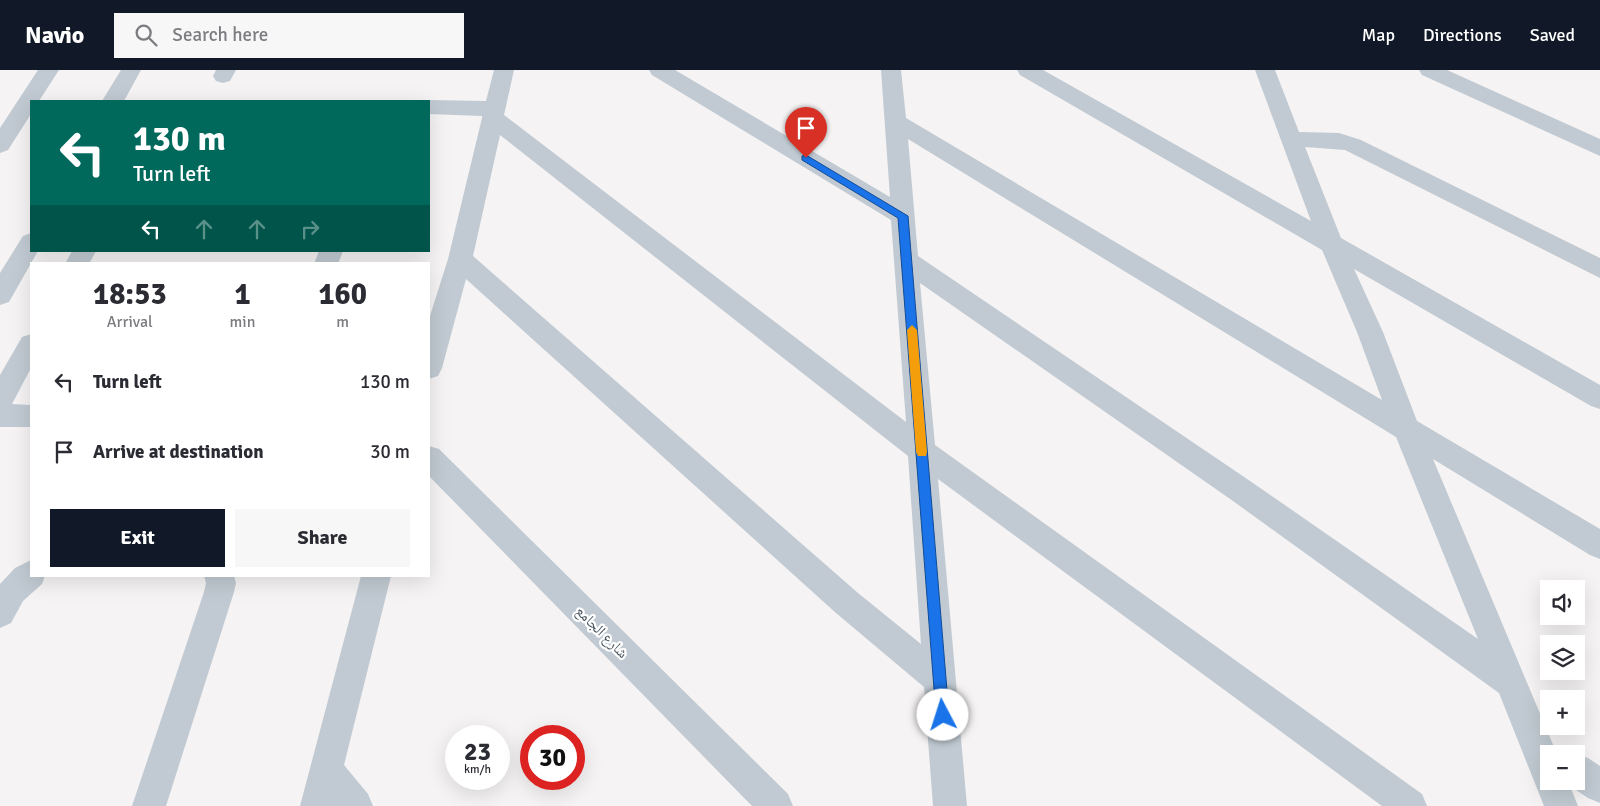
<!DOCTYPE html>
<meta charset="utf-8">
<style>
body{margin:0;font-family:Signika,"Noto Naskh Arabic",sans-serif;background:#f7f7f7;color:#2b2b33;height:100vh;display:flex;flex-direction:column;font-size:19px;white-space:nowrap}
*{box-sizing:border-box;margin:0}
p{font-size:16px;color:#7c7c81}
.icon{flex:none;width:28px;height:28px;fill:none;stroke:currentColor;stroke-width:2;stroke-linecap:round;stroke-linejoin:round}
.map{position:relative;flex:1;overflow:hidden}
.sheet{position:absolute;left:30px;top:192px;width:400px;height:315px;display:flex;flex-direction:column;background:#fff;border-radius:0px;box-shadow:0 5px 20px #0002}
.sheet>*{flex:none}
.hud{position:absolute;left:30px;top:30px;width:400px;height:152px;border-radius:0px;box-shadow:0 5px 20px #0002;background:#00695c;color:#fff;overflow:hidden}
.fabs{position:absolute;left:1540px;top:510px;display:grid;gap:10px}
.fabs a{display:grid;place-items:center;width:45px;height:45px;border-radius:0px;background:#fff;box-shadow:0 5px 20px #0002;font-size:25px}
.speed{position:absolute;left:445px;top:655px;display:flex;gap:10px;font-size:25px;font-weight:700;text-align:center}
.speed>*{display:grid;place-content:center;width:65px;height:65px;border-radius:50%;background:#fff;box-shadow:0 5px 20px #0002;line-height:1}
.speed small{font-size:12px;font-weight:400}
.speed .limit{border:8px solid #d22;background:#fff;color:#111}
.pin{position:absolute;display:grid;place-items:center;width:42px;height:42px;color:#fff;margin:-51px -21px;border-radius:50% 50% 50% 0;rotate:-45deg;box-shadow:0 0 5px #0007}
.pin .icon{rotate:45deg}
.me{position:absolute;width:55px;margin:-28px;rotate:355deg;stroke-linejoin:round;filter:drop-shadow(0 0 4px #0008)}
.turn{display:flex;align-items:center;gap:18px;height:105px;padding:0 20px;font-size:22px}
.turn .icon{width:65px;height:65px;stroke-width:2.5}
.turn b{display:block;font-size:35px;line-height:42px}
.lanes{display:flex;align-items:center;height:48px;padding:0 20px;background:#0003;justify-content:center;gap:25px;direction:ltr}
.lanes .off{opacity:.35}
.eta{display:flex;justify-content:space-evenly;align-items:center;height:85px;text-align:center}
.eta b{font-size:30px;font-weight:700;line-height:35px}
.button{display:flex;gap:10px;margin-top:auto;padding:10px 20px}
.button a{flex:1;height:58px;border-radius:0px;background:#111827;color:#fff;font-size:20px;font-weight:700;line-height:58px;text-align:center}
.button a+a{background:#f7f7f7;color:#2b2b33}
ul{padding:0;list-style:none}
li{display:flex;align-items:center;gap:15px;height:70px;padding:0 20px}
li div{flex:1}
li b{display:block;font-size:19px}
li em{font-style:normal}
header{display:flex;align-items:center;gap:30px;box-sizing:border-box;height:70px;padding:0 25px;background:#111827;color:#fff}
header strong{font-size:24px}
nav{display:flex;gap:28px;margin-inline-start:auto;font-size:18px}
.search{width:350px;height:45px;background:#f7f7f7;display:flex;align-items:center;gap:12px;box-sizing:border-box;padding:0 18px;border-radius:0px;color:#7c7c81;font-size:19px}
.map>svg:first-child{display:block}
.lines{fill:none;stroke-linecap:round;stroke-linejoin:round}
.minor{fill:#c1cad2;fill-rule:evenodd}
.route{fill:#1a73e8;stroke:#114b97}
.slow{fill:#f59e0b}
.labels{text-anchor:middle;stroke-width:4.5;stroke-linejoin:round;paint-order:stroke}
.street-label{font-size:15px;fill:#4a5661;stroke:#fff}
</style>
<header>
<strong>Navio</strong>
<div class="search"><svg class="icon" aria-label="search" viewBox="0 0 24 24"><circle cx="10" cy="10" r="6"/><path d="M15 15l6 6"/></svg>Search here</div>
<nav><a>Map</a><a>Directions</a><a>Saved</a></nav>
</header>
<div class="map">
<svg width="1600" height="736" viewBox="0 0 1600 736">
<rect width="100%" height="100%" fill="#f5f3f3"/>
<g class="lines">
<path class="minor" d="M38,0H59L39,31H31V44L8,80L0,83V58Z
M121,0H141L124,31H102Z
M216,0H236L230,11L223,13L216,11L213,6Z
M494,0H514L504,45L906,352L891,150L652,5L649,0H675L890,127L881,0H901L906,48L1382,330L1357,262L1322,180L1020,5L1017,0H1043L1311,151L1255,0H1275L1299,62L1339,63L1361,70L1600,188V208L1345,80L1305,77L1341,168L1600,315V339L1591,336L1354,199L1383,262L1417,351L1600,459V489L1590,485L1433,389L1557,684H1549V711H1576L1575,684L1588,688L1600,696V733L1588,728L1570,716L1578,736H1544L1499,623L1233,431L920,213L935,375L1422,724L1427,736H1382L938,409L967,736H933L924,617L836,543L466,209L442,298L438,306L429,309V249L448,189L482,48V46L429,44V31H424L429,30L486,31ZM500,65L908,386L921,574L858,523L473,186ZM908,69L1396,367L1478,569L1253,413L918,186Z
M1419,0H1447L1600,69V86L1422,5Z
M31,163V181H38L9,232L0,235V203L23,166Z
M72,181H96L89,194H65Z
M319,181H343L338,194H314Z
M31,264V298L12,334L31,335V357H0V305L22,267Z
M429,376L439,379L788,724L793,736H752L429,406Z
M31,490V506H45L42,514L23,531L11,553L0,558V514L15,498Z
M204,506H234L236,513L234,522L166,736H132L204,522L206,513Z
M361,506H391L344,695L368,724L373,736H300Z"/>
</g>
<path class="route" d="M806,85L908,146L949,645L948,650L943,652L938,650L936,645L898,148L802,90V86Z"/>
<path class="slow" d="M912,255L917,260L927,382L926,386H918L916,382L907,260Z"/>
<g class="labels">
<g class="street-label">
<text transform="translate(602 562) rotate(45)" y="5">شارع الجامع</text>
</g>
</g>
</svg>
<div class="fabs">
<a><svg class="icon" aria-label="sound" viewBox="0 0 24 24"><path d="M4 9h4l5-4v14l-5-4H4zM17 9q2 3 0 6"/></svg></a>
<a><svg class="icon" aria-label="layers" viewBox="0 0 24 24"><path d="M12 4l9 5-9 5-9-5zM3 14l9 5 9-5"/></svg></a>
<a>+</a>
<a>−</a>
</div>
<div class="speed"><div>23<small>km/h</small></div><div class="limit">30</div></div>
<div class="pin" style="left:806px;top:88px;background:#d93025"><svg class="icon" aria-label="arrive" viewBox="0 0 24 24"><path d="M6 21V4h12l-3 4 3 4H6"/></svg></div>
<svg class="me" style="left:943px;top:645px" viewBox="-20 -20 40 40"><circle r="19" fill="#fff"/><path d="M0-13L10 11 0 6-10 11z" fill="#1a73e8"/></svg>
<div class="hud">
<div class="turn"><svg class="icon" aria-label="left" viewBox="0 0 24 24"><path d="M17 20v-9H6M10 6l-5 5 5 5"/></svg><div><b>130 m</b>Turn left</div></div>
<div class="lanes"><svg class="icon" aria-label="left" viewBox="0 0 24 24"><path d="M17 20v-9H6M10 6l-5 5 5 5"/></svg><svg class="icon off" aria-label="ahead" viewBox="0 0 24 24"><path d="M12 20V5M6 11l6-6 6 6"/></svg><svg class="icon off" aria-label="ahead" viewBox="0 0 24 24"><path d="M12 20V5M6 11l6-6 6 6"/></svg><svg class="icon off" aria-label="right" viewBox="0 0 24 24"><path d="M7 20v-9h11M14 6l5 5-5 5"/></svg></div>
</div>
<section class="sheet">
<div class="eta">
<div><b>18:53</b><p>Arrival</p></div>
<div><b>1</b><p>min</p></div>
<div><b>160</b><p>m</p></div>
</div>
<ul>
<li><svg class="icon" aria-label="left" viewBox="0 0 24 24"><path d="M17 20v-9H6M10 6l-5 5 5 5"/></svg><div><b>Turn left</b></div><em>130 m</em></li>
<li><svg class="icon" aria-label="arrive" viewBox="0 0 24 24"><path d="M6 21V4h12l-3 4 3 4H6"/></svg><div><b>Arrive at destination</b></div><em>30 m</em></li>
</ul>
<div class="button"><a>Exit</a><a>Share</a></div>
</section>
</div>
